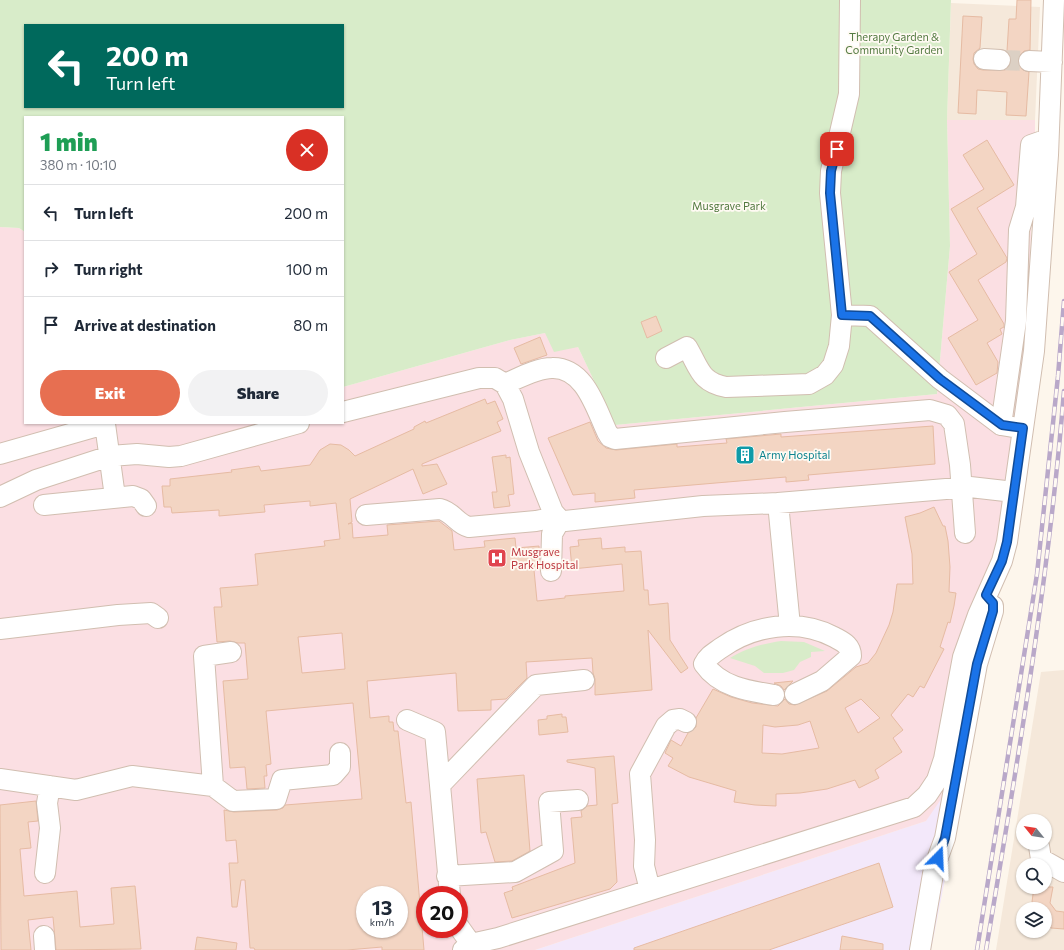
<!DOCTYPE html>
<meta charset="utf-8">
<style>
body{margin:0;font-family:Commissioner,sans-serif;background:#f2f2f3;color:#1f2937;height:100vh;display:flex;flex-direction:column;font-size:15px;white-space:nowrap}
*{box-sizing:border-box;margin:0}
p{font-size:13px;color:#747a83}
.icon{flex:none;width:22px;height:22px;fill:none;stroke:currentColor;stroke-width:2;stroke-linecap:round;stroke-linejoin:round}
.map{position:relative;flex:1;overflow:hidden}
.panel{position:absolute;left:24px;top:116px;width:320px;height:308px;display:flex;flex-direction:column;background:#fff;border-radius:0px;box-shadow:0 1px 3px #0004}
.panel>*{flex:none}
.top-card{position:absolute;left:24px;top:24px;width:320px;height:84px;border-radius:0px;box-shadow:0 1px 3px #0004;background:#00695c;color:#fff;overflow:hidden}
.needle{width:26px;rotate:300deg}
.tools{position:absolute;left:1016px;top:814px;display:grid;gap:8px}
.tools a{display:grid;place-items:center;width:36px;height:36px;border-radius:50%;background:#fff;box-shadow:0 1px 3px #0004;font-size:20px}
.speed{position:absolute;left:356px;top:886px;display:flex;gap:8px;font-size:20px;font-weight:700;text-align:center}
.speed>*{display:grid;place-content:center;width:52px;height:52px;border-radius:50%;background:#fff;box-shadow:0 1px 3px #0004;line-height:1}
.speed small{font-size:10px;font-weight:400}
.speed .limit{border:6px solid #d22;background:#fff;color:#111}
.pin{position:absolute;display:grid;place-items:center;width:34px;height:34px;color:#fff;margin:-17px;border-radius:8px;box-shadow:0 2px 6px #0006}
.me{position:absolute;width:44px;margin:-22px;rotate:21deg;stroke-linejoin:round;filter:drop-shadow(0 0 3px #0008)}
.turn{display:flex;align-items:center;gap:14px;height:84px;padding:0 16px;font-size:18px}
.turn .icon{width:52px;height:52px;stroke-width:2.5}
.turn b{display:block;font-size:28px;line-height:34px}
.round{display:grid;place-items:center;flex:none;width:42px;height:42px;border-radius:21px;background:#f2f2f3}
.overview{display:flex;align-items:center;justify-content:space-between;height:68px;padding:0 16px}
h1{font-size:24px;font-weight:800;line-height:30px;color:#1e9e55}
.cta{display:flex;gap:8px;margin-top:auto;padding:8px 16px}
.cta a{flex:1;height:46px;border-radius:24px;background:#e76f51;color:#fff;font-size:16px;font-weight:800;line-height:46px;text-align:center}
.cta a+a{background:#f2f2f3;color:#1f2937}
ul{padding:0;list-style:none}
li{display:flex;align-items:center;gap:12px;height:56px;padding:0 16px;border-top:1px solid #e0e1e3}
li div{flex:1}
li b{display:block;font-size:15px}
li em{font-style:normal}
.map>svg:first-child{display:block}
.residential{fill:#f5e8da;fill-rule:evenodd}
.education{fill:#f3e8fa}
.medical{fill:#fbdfe3;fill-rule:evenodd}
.green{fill:#d8ecc9;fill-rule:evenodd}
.building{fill:#f3d5c3;stroke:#e6bba3;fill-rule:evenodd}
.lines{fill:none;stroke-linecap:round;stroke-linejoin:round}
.minor-tunnel{stroke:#dcd0c4;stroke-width:20;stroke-dasharray:20 10;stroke-linecap:butt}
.minor-casing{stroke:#d1beb0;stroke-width:22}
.minor{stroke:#fff;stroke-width:20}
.rail-casing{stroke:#b9a8c9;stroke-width:4.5}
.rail{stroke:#fffaf3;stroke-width:3;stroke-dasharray:9;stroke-linecap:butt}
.route-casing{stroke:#114b97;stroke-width:10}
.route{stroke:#1a73e8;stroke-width:7}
.labels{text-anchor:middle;stroke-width:3.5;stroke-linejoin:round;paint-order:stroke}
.park-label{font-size:11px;fill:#537a41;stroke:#fffaf3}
.culture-label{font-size:11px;fill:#0d838f;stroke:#fffaf3;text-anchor:start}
.health-label{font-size:11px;fill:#be3a42;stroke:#fffaf3;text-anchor:start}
</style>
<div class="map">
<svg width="1064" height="950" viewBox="0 0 1064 950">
<rect width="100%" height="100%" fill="#fdf6ec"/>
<path class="residential" d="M951,3L1040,7L1035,120H947Z
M1064,670V950H996L1041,672ZM1023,821H1045V843H1023ZM1023,865H1045V887H1023ZM1023,909H1045V931H1023Z"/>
<path class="education" d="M989,657L931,950H535L926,821Z"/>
<path class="medical" d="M947,120H1035V151L1026,339L1014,459L948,789L926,821L535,950H0V227L19,228L25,232V423H343V387L510,340L545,333L578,347L615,425L937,394L950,246ZM365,895H399V929H365ZM425,895H459V929H425Z"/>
<path class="green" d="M0,0H951L947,120L950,246L937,394L615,425L578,347L554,352L545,333L510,340L343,387V117H25V232L19,228L0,227ZM25,25H343V107H25Z
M781,641L804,642L825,651L811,652V657L800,662L794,670L783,673H764L755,666L730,658C747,648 762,644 781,641Z"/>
<path class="building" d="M1017,0H1031L1030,50L1024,51L1020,55L1018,61L1023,70L1029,72L1026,116L1006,115L1007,92L977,90L976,114L958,113L963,16L982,17L980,48L974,53L973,59L974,64L978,69L983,70H1005L1009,67L1011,61L1010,55L1007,51L1009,19H1016Z
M987,140L1014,185L977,208L1007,258L1006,262L978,280L1004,324V327L1000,329L1002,334L987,343L998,362L997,373L976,385L948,338L978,320L949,272L977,254L951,209L984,189L963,155Z
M656,316L662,331L647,338L641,322Z
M540,337L547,355L521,364L514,348Z
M485,399L487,404L495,401L503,419L497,422L501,431L422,464V466L437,464L447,484L423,494L413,469L350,499L352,522L348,524L352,523L353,538L388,535L387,525L439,521L452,531L454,550L485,547L484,541L515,538L516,548L539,546L540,569L534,570L537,601L565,598V596L624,591L622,564L572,569L570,547L579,546L578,540L601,538L602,549L625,547V552L641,551L644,590H648L649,605L668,603L670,640L688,668L681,673L648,630L652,690L595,695V679L593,673L592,658L526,662L527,678L506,699L491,700V710L458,711L456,673L367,681L370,718L389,716V722H393L394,731H398L406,803L411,802L424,950H382V947L347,950H255L254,948H250L245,880H241L237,907H232L229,863H238L236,840L226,841L224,810L234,812L277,810L283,808L285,805L362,799L353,703L266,711L271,764L266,765L267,776H264L265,788L247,789L245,767L230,768L223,681L248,679L245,643H238L230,641L217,642L214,607H222L220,588L258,585L255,554L325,546L324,541L340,539L336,503L310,506V501L264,505L265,512L219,516V510L172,513L171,507H164L162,486H170V479L232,472L231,470L259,466L261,471L310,465L320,450L330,444L341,445L349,450L355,456L414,429V427L425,421L426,423ZM342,633L345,669L302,673L298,637ZM365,895H399V929H365Z
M590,422L598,441L606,448L616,450L677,444V447L727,443L726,439L781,434V437L933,426L935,464L808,475L809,480L786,482V477L634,490L635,498L595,502V493L573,495L548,438Z
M506,455V458L510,457L514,494L508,495L510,506L494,508L492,492H497L492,457Z
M934,507L943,526H945L948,541L950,567L949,592L956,593L954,606L950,623L948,622L940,647L944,649L924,688L920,686L913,697L908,694L891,715L903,730L893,738L902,752L875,770L879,778L859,788L855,780L827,789L800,793L776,794V806L755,805L734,802L736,791L689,777L668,766L673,758L665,753L671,740L681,746L688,733L696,727V718L713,689L731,697L752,703L778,706L785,699L789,704L795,705L827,691L856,667L868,663L876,653L889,625L893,612L897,584H913L912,554L905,517L920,513ZM861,699L880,718L858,733L845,708ZM810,721L819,748L782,754L762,753L763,725L775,727L798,725Z
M793,681L784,690L781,686L774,683Z
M562,714V717H566L568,732L539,735L538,720L547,719V716Z
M614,756L618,803L612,804L617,882L610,889L512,918L504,893L513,890L512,887L575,863L571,818L582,817L581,811L587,806L597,805L595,768L567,762V760Z
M524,775L530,851L512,861L495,862L486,832L481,833L477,779Z
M36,801L38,821L28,822L31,848L20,849L24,896L77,891L80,927L114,924L111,888L135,886L141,949L56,950L53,917L28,920L31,950H1L0,805Z
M879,863L893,907L769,950H634V948Z
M1034,887H1053L1050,903L1056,911L1064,912V929L1051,928L1045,920V909H1037L1032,902Z
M842,936L883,944V950H840Z
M197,937L237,943L236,950H195Z"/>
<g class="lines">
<path class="minor-tunnel" d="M1000,60L1029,61"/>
<defs>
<path id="minor" d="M984,59L1000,60
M1029,61L1052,62
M842,315L870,316L940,379L1001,425L1013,427
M666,358L687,347C700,369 700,382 726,387L809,384L825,375L833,365L839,346L842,315L830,193L831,171L849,94L850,0
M505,384C519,378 537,368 552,368C585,367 596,409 607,432L610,437L615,439L785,422L930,410L947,415L954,424L960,465L965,533
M343,412L479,378H495L505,384L513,399L529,452L553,512L560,520L565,521L703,506L778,503L970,487L1014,492
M1001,425L1016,321L1019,230L1026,207L1031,145L1048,139
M0,454L105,424L115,497
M0,497L36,480L110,456L137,454L169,457L181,456L299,423
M778,503L790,626
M44,505L133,496L141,499L146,506
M366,515L440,509C453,512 457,524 469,527L536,521L556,517
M551,571L552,534L560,520
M0,629L118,615L151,613L158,618
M774,695C748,691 720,687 704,664C708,656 714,653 721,648C754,625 798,618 834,637C843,642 851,645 851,656L822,681L795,694
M407,720L435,732L440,785
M0,779L76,790L132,776L213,786L233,801L276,799L282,780L333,775L340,767V753
M213,786L204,656L231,652
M1039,846L1041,859L1064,872
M45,873L50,828L47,803L50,786
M447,876L515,872L553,851L549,802L578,800
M650,890L644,866L645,840L640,774L666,726L673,720L680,719L686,722
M450,895L440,785L536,685L584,680
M459,927L471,944
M44,936L45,950
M463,950L471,944L498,938L914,807L927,795L937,780L944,759L963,657L978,615L1002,561L1007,542L1034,351L1048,155L1054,0
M920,950L934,868L945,838L977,664L993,611V606"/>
</defs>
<use href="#minor" class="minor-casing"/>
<use href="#minor" class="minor"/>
<defs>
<path id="rail" d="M977,950L1037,574L1058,376L1064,301
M986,950C1017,765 1049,579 1064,391"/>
</defs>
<use href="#rail" class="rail-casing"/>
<use href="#rail" class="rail"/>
</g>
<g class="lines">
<defs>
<path id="route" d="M837,149L831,171L830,193L842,315L870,316L940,379L1002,425L1023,428L1007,542L1002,561L986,595L993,603V611L977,664L945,838L938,858"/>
</defs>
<use href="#route" class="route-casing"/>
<use href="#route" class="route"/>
</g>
<defs>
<symbol id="building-square" viewBox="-11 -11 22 22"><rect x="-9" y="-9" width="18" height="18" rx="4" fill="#0f9aa8" stroke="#fffaf3"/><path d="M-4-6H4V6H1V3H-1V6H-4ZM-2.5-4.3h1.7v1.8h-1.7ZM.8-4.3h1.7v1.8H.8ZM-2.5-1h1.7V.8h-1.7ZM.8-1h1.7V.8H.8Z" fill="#fff"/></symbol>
<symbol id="hospital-square" viewBox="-11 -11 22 22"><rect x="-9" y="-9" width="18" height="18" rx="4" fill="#e0444e" stroke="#fffaf3"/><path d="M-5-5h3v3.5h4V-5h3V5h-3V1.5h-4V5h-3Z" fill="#fff"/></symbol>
</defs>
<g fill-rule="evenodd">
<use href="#building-square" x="734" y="444" width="22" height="22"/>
<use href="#hospital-square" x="486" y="547" width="22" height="22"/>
</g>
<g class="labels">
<g class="park-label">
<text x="894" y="41">Therapy Garden &amp;<tspan x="894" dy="13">Community Garden</tspan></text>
<text x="729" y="210">Musgrave Park</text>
</g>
<g class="culture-label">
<text x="759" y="459">Army Hospital</text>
</g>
<g class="health-label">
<text x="511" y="556">Musgrave<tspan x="511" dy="13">Park Hospital</tspan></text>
</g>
</g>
</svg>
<div class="tools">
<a><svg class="needle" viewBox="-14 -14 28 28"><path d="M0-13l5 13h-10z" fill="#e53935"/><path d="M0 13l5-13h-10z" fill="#747a83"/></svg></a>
<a><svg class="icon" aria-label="search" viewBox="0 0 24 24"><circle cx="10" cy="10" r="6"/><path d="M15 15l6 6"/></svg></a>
<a><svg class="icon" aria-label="layers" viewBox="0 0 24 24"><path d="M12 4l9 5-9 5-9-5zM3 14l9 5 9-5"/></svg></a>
</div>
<div class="speed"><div>13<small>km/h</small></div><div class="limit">20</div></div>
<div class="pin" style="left:837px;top:149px;background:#d93025"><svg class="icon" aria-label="arrive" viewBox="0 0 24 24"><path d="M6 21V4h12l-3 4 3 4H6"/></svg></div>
<svg class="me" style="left:938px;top:858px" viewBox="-20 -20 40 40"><path d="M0-17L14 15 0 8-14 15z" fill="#1a73e8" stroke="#fff" stroke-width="4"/></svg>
<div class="top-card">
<div class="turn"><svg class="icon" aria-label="left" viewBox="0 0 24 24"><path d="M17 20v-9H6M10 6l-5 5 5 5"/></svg><div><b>200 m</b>Turn left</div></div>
</div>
<section class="panel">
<div class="overview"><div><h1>1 min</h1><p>380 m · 10:10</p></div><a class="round" style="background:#d93025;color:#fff"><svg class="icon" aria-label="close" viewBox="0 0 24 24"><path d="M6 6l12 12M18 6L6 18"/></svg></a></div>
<ul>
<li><svg class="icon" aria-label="left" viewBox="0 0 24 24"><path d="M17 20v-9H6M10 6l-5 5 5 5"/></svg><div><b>Turn left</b></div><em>200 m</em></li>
<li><svg class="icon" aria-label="right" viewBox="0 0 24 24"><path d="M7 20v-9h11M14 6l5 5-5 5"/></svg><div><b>Turn right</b></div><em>100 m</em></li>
<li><svg class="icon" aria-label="arrive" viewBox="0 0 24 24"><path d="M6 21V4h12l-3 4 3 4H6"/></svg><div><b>Arrive at destination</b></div><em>80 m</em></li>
</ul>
<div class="cta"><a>Exit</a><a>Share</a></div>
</section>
</div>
